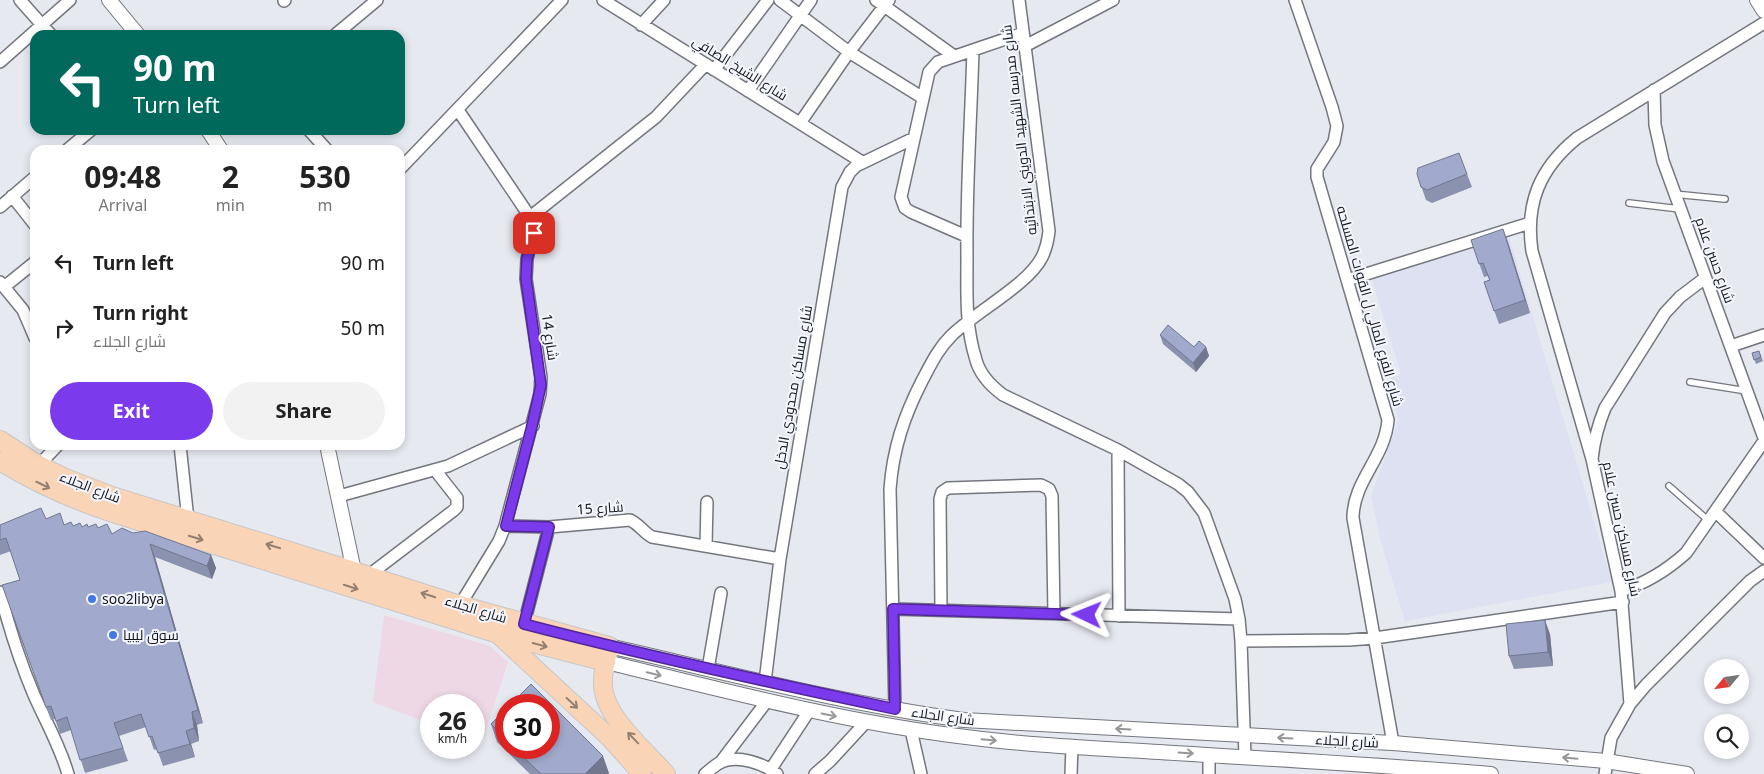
<!DOCTYPE html>
<meta charset="utf-8">
<style>
body{margin:0;font-family:"Noto Sans",Cairo,sans-serif;background:#f2f2f2;color:#222;height:100vh;display:flex;flex-direction:column;font-size:19px;white-space:nowrap}
*{box-sizing:border-box;margin:0}
p{font-size:16px;color:#767676}
.icon{flex:none;width:28px;height:28px;fill:none;stroke:currentColor;stroke-width:2;stroke-linecap:round;stroke-linejoin:round}
.map{position:relative;flex:1;overflow:hidden}
.details{position:absolute;left:30px;top:145px;width:375px;height:305px;display:flex;flex-direction:column;background:#fff;border-radius:15px;box-shadow:0 2px 8px #0003}
.details>*{flex:none}
.guide{position:absolute;left:30px;top:30px;width:375px;height:105px;border-radius:15px;box-shadow:0 2px 8px #0003;background:#00695c;color:#fff;overflow:hidden}
.needle{width:32px;rotate:241deg}
.fabs{position:absolute;left:1704px;top:659px;display:grid;gap:10px}
.fabs a{display:grid;place-items:center;width:45px;height:45px;border-radius:50%;background:#fff;box-shadow:0 2px 8px #0003;font-size:25px}
.speed{position:absolute;left:420px;top:694px;display:flex;gap:10px;font-size:25px;font-weight:700;text-align:center}
.speed>*{display:grid;place-content:center;width:65px;height:65px;border-radius:50%;background:#fff;box-shadow:0 2px 8px #0003;line-height:1}
.speed small{font-size:12px;font-weight:400}
.speed .limit{border:8px solid #d22;background:#fff;color:#111}
.pin{position:absolute;display:grid;place-items:center;width:42px;height:42px;color:#fff;margin:-21px;border-radius:10px;box-shadow:0 2px 8px #0006}
.me{position:absolute;width:55px;margin:-28px;rotate:272deg;stroke-linejoin:round;filter:drop-shadow(0 0 4px #0008)}
.turn{display:flex;align-items:center;gap:18px;height:105px;padding:0 20px;font-size:22px}
.turn .icon{width:65px;height:65px;stroke-width:2.5}
.turn b{display:block;font-size:35px;line-height:42px}
.eta{display:flex;justify-content:space-evenly;align-items:center;height:85px;text-align:center}
.eta b{font-size:30px;font-weight:700;line-height:35px}
.button{display:flex;gap:10px;margin-top:auto;padding:10px 20px}
.button a{flex:1;height:58px;border-radius:30px;background:#7c3aed;color:#fff;font-size:20px;font-weight:700;line-height:58px;text-align:center}
.button a+a{background:#f2f2f2;color:#222}
ul{padding:0;list-style:none}
li{display:flex;align-items:center;gap:15px;height:65px;padding:0 20px}
li div{flex:1}
li b{display:block;font-size:19px}
li em{font-style:normal}
.map>svg:first-child{display:block}
.commercial{fill:#eed8e5}
.built{fill:#dde1f1}
.lines{fill:none;stroke-linecap:round;stroke-linejoin:round}
.service-casing{stroke:#74767e;stroke-width:8}
.minor-casing{stroke:#74767e;stroke-width:14}
.tertiary-casing{stroke:#74767e;stroke-width:16}
.primary-casing{stroke:#c7c7c8;stroke-width:20}
.service{stroke:#fff;stroke-width:5.5}
.minor{stroke:#fff;stroke-width:11}
.tertiary{stroke:#fff;stroke-width:14}
.primary{stroke:#fad4b6;stroke-width:18}
.wall{fill:#8a92af}
.shaded-wall{fill:#71778f}
.building{fill:#a1aacc;stroke:#71778f}
.oneway{stroke:#937f70}
.oneway2{stroke:#969798}
.route-casing{stroke:#51269a;stroke-width:12}
.route{stroke:#7c3aed;stroke-width:9}
.poi-dot{fill:#4478e9;stroke:#f4f6ff;stroke-width:2}
.labels{text-anchor:middle;stroke-width:4;stroke-linejoin:round;paint-order:stroke}
.street-label{font-size:14px;fill:#16171a;stroke:#f4f6ff}
.poi-label{font-size:14px;fill:#16171a;stroke:#f4f6ff;text-anchor:start}
</style>
<div class="map">
<svg width="1764" height="774" viewBox="0 0 1764 774">
<rect width="100%" height="100%" fill="#e7e9f1"/>
<path class="commercial" d="M384,615L490,646L508,662L482,742L474,739V705H431V724L373,702Z"/>
<path class="built" d="M1508,233L1612,582L1405,621L1382,546L1371,496L1399,420L1387,380L1401,374L1372,280Z"/>
<g class="lines">
<defs>
<path id="service" d="M1674,194L1725,199
M1629,203L1680,209
M1690,382L1747,391
M1669,486L1709,521"/>
<path id="minor" d="M20,0L51,35
M603,0L862,162
M780,0L849,52L923,98
M876,0L954,56
M1295,0L1332,107L1337,126L1334,142L1317,169V177L1388,420C1385,458 1353,481 1353,518L1393,743
M284,1L285,0
M641,25L664,0
M335,35L377,0
M1025,46L1113,0
M973,50C971,119 966,189 967,258C967,294 965,325 976,360C980,375 991,386 1003,395L1118,450L1178,484L1188,492L1204,513L1235,599L1239,619L1241,641L1245,757
M0,62L70,0
M714,70L768,0
M1654,90L1655,125L1663,161L1764,438
M748,91L811,0
M458,110L530,217L533,233L527,259L526,279L541,377L540,394L505,526L499,541L460,605
M800,123L849,52L889,0
M309,130L327,150
M67,150L91,130
M400,169L562,0
M12,196L35,225
M0,207L35,177
M530,217L656,117L706,64
M966,236L911,212L905,208L901,197L929,72L938,62L1023,33
M1347,280L1530,223
M0,282L23,310L35,338
M4,287L35,262
M1731,346L1764,335
M180,445L188,520
M1118,450L1119,616
M1592,459L1532,251C1525,203 1540,168 1577,138L1764,23
M39,465L58,445
M339,496L448,466L533,426
M1716,512L1764,558
M505,526L549,527L630,520C639,524 644,533 652,537L780,559
M706,546L707,502
M369,575L453,511L457,507V498L435,470
M1621,591C1647,583 1666,571 1686,553L1764,441
M0,592C9,627 20,662 34,695C46,722 60,746 68,774
M893,609L1239,619
M941,610L940,499L942,492L948,488L1041,485L1049,489L1052,496L1054,614
M524,624L549,527
M1241,641L1349,640L1375,638L1623,602
M708,669L721,593
M765,682L780,559L842,187L850,172L856,166L914,138
M1630,704L1621,591L1592,459C1594,440 1598,425 1605,408L1665,313L1680,297L1705,278
M895,709L890,489C893,449 904,416 922,381C931,364 938,349 951,336C975,312 1028,285 1042,257C1046,249 1048,240 1049,231L1019,0
M911,730L921,774
M720,763L767,701
M771,769L809,711
M705,774C710,770 715,765 721,762C739,755 762,763 777,774
M815,774L830,761L866,722
M1071,774L1072,746
M1209,774V755
M1605,774L1611,738L1630,704L1646,685L1750,581L1764,571"/>
<path id="tertiary" d="M109,0L138,35
M1757,0L1764,11
M208,130L221,150
M327,445L354,571
M609,646C727,673 845,704 964,720L1393,743L1606,761L1687,774
M606,662C723,690 839,721 958,736C1024,745 1092,748 1159,752C1270,759 1380,765 1491,774"/>
<path id="primary" d="M0,440L39,465L63,477L112,496L354,571L460,605L609,646C607,658 602,672 603,684C603,716 646,751 666,774
M0,461C35,483 71,499 110,512L498,634L606,662
M500,636L610,738L642,774"/>
</defs>
<use href="#service" class="service-casing"/>
<use href="#minor" class="minor-casing"/>
<use href="#tertiary" class="tertiary-casing"/>
<use href="#primary" class="primary-casing"/>
<use href="#service" class="service"/>
<use href="#minor" class="minor"/>
<use href="#tertiary" class="tertiary"/>
<use href="#primary" class="primary"/>
</g>
<path class="wall" d="M1417,174H1467L1472,187L1432,203L1426,200Z
M1503,229L1530,313L1499,324L1484,282L1489,280L1488,276L1484,277L1471,240Z
M1160,335L1194,347H1206L1209,356L1196,372L1163,344Z
M1759,351L1763,361L1756,364L1752,353Z
M46,519L64,525L82,527L98,528L112,534L133,533L211,555L216,568L212,579L155,557L203,723L197,725L199,741L191,744L195,757L163,766L157,749L154,750L146,727L119,736L128,761L85,773L71,730L60,734L55,719L51,720L2,585L20,580L11,551L0,555V525Z
M1550,634L1553,666L1514,669L1509,656Z
M506,709V748H549L609,773L608,774H530L497,742L491,724Z"/>
<path class="shaded-wall" d="M1503,229L1508,242L1530,313L1525,300Z
M1206,347L1209,356L1196,372L1193,363Z
M150,544L155,557L203,723L198,710Z
M211,555L216,568L212,579L207,566Z
M1545,620L1550,634L1553,666L1548,652Z
M192,712L197,725L199,741L194,728Z
M186,731L191,744L195,757L190,744Z
M603,756L609,773L608,774H585Z"/>
<path class="building" d="M1459,153L1467,174L1427,190L1421,187L1417,174L1418,168Z
M1503,229L1525,300L1494,311L1484,282L1490,280L1483,263L1479,264L1471,240Z
M1168,325L1194,347L1199,341L1206,347L1193,363L1160,335Z
M1759,351L1761,357L1754,360L1752,353Z
M41,508L46,519L60,513L64,525L71,522L73,526L80,523L82,527L87,524L88,527L96,524L98,528L107,524L112,534L122,528L133,533L145,531L211,555L207,566L150,544L198,710L192,712L194,728L186,731L190,744L158,753L152,736L149,737L141,714L114,723L123,748L80,760L67,717L56,721L51,706L46,707L2,585L20,580L6,538L0,540V525Z
M1545,620L1548,652L1509,656L1506,624Z
M531,684L603,756L585,774H541L514,748H549V705H510Z
M506,709V740L491,724Z"/>
<defs><path id="oneway-shaft" d="M-6 0H5M1.5-3L5.5 0L1.5 3" fill="none" stroke-width="1.6" stroke-linecap="round" stroke-linejoin="round" transform="scale(1.25)"/></defs>
<g class="oneway">
<use href="#oneway-shaft" transform="translate(43 485) rotate(26)"/>
<use href="#oneway-shaft" transform="translate(196 538) rotate(17)"/>
<use href="#oneway-shaft" transform="translate(273 546) rotate(-163)"/>
<use href="#oneway-shaft" transform="translate(351 587) rotate(18)"/>
<use href="#oneway-shaft" transform="translate(428 595) rotate(-162)"/>
<use href="#oneway-shaft" transform="translate(540 645) rotate(15)"/>
<use href="#oneway-shaft" transform="translate(572 703) rotate(43)"/>
<use href="#oneway-shaft" transform="translate(633 738) rotate(-134)"/>
</g>
<g class="oneway2">
<use href="#oneway-shaft" transform="translate(654 674) rotate(13)"/>
<use href="#oneway-shaft" transform="translate(829 715) rotate(11)"/>
<use href="#oneway-shaft" transform="translate(1123 729) rotate(-177)"/>
<use href="#oneway-shaft" transform="translate(1285 738) rotate(-177)"/>
<use href="#oneway-shaft" transform="translate(989 740) rotate(5)"/>
<use href="#oneway-shaft" transform="translate(1186 753) rotate(4)"/>
<use href="#oneway-shaft" transform="translate(1570 758) rotate(-175)"/>
</g>
<g class="lines">
<defs>
<path id="route" d="M534,233L527,259L526,279L541,385L532,426L506,526L549,527L524,624C647,656 771,683 895,709L893,609L1087,615"/>
</defs>
<use href="#route" class="route-casing"/>
<use href="#route" class="route"/>
</g>
<g class="poi-dot">
<circle cx="92" cy="599" r="5"/>
<circle cx="113" cy="635" r="5"/>
</g>
<g class="labels">
<g class="street-label">
<text transform="translate(740 68) rotate(32)" y="5">شارع الشيخ الصافي</text>
<text transform="translate(1019 130) rotate(-97)" y="5">شارع مدرسه الشهيد الدويني الابتدائيه</text>
<text transform="translate(1715 260) rotate(70)" y="5">شارع حسن علام</text>
<text transform="translate(1370 306) rotate(74)" y="5">شارع الفرع المالي ل القوات المسلحه</text>
<text transform="translate(550 337) rotate(82)" y="5">شارع 14</text>
<text transform="translate(793 387) rotate(-80)" y="5">شارع مساكن محدودي الدخل</text>
<text transform="translate(90 487) rotate(21)" y="5">شارع الجلاء</text>
<text transform="translate(600 508) rotate(-4)" y="5">شارع 15</text>
<text transform="translate(1622 529) rotate(78)" y="5">شارع مساكن حسن علام</text>
<text transform="translate(476 609) rotate(17)" y="5">شارع الجلاء</text>
<text transform="translate(943 716) rotate(8)" y="5">شارع الجلاء</text>
<text transform="translate(1347 741) rotate(3)" y="5">شارع الجلاء</text>
</g>
<g class="poi-label">
<text x="102" y="604">soo2libya</text>
<text x="123" y="640">سوق ليبيا</text>
</g>
</g>
</svg>
<div class="fabs">
<a><svg class="needle" viewBox="-14 -14 28 28"><path d="M0-13l5 13h-10z" fill="#e53935"/><path d="M0 13l5-13h-10z" fill="#767676"/></svg></a>
<a><svg class="icon" aria-label="search" viewBox="0 0 24 24"><circle cx="10" cy="10" r="6"/><path d="M15 15l6 6"/></svg></a>
</div>
<div class="speed"><div>26<small>km/h</small></div><div class="limit">30</div></div>
<div class="pin" style="left:534px;top:233px;background:#d93025"><svg class="icon" aria-label="arrive" viewBox="0 0 24 24"><path d="M6 21V4h12l-3 4 3 4H6"/></svg></div>
<svg class="me" style="left:1087px;top:615px" viewBox="-20 -20 40 40"><path d="M0-17L14 15 0 8-14 15z" fill="#7c3aed" stroke="#fff" stroke-width="4"/></svg>
<div class="guide">
<div class="turn"><svg class="icon" aria-label="left" viewBox="0 0 24 24"><path d="M17 20v-9H6M10 6l-5 5 5 5"/></svg><div><b>90 m</b>Turn left</div></div>
</div>
<section class="details">
<div class="eta">
<div><b>09:48</b><p>Arrival</p></div>
<div><b>2</b><p>min</p></div>
<div><b>530</b><p>m</p></div>
</div>
<ul>
<li><svg class="icon" aria-label="left" viewBox="0 0 24 24"><path d="M17 20v-9H6M10 6l-5 5 5 5"/></svg><div><b>Turn left</b></div><em>90 m</em></li>
<li><svg class="icon" aria-label="right" viewBox="0 0 24 24"><path d="M7 20v-9h11M14 6l5 5-5 5"/></svg><div><b>Turn right</b><p>شارع الجلاء</p></div><em>50 m</em></li>
</ul>
<div class="button"><a>Exit</a><a>Share</a></div>
</section>
</div>
